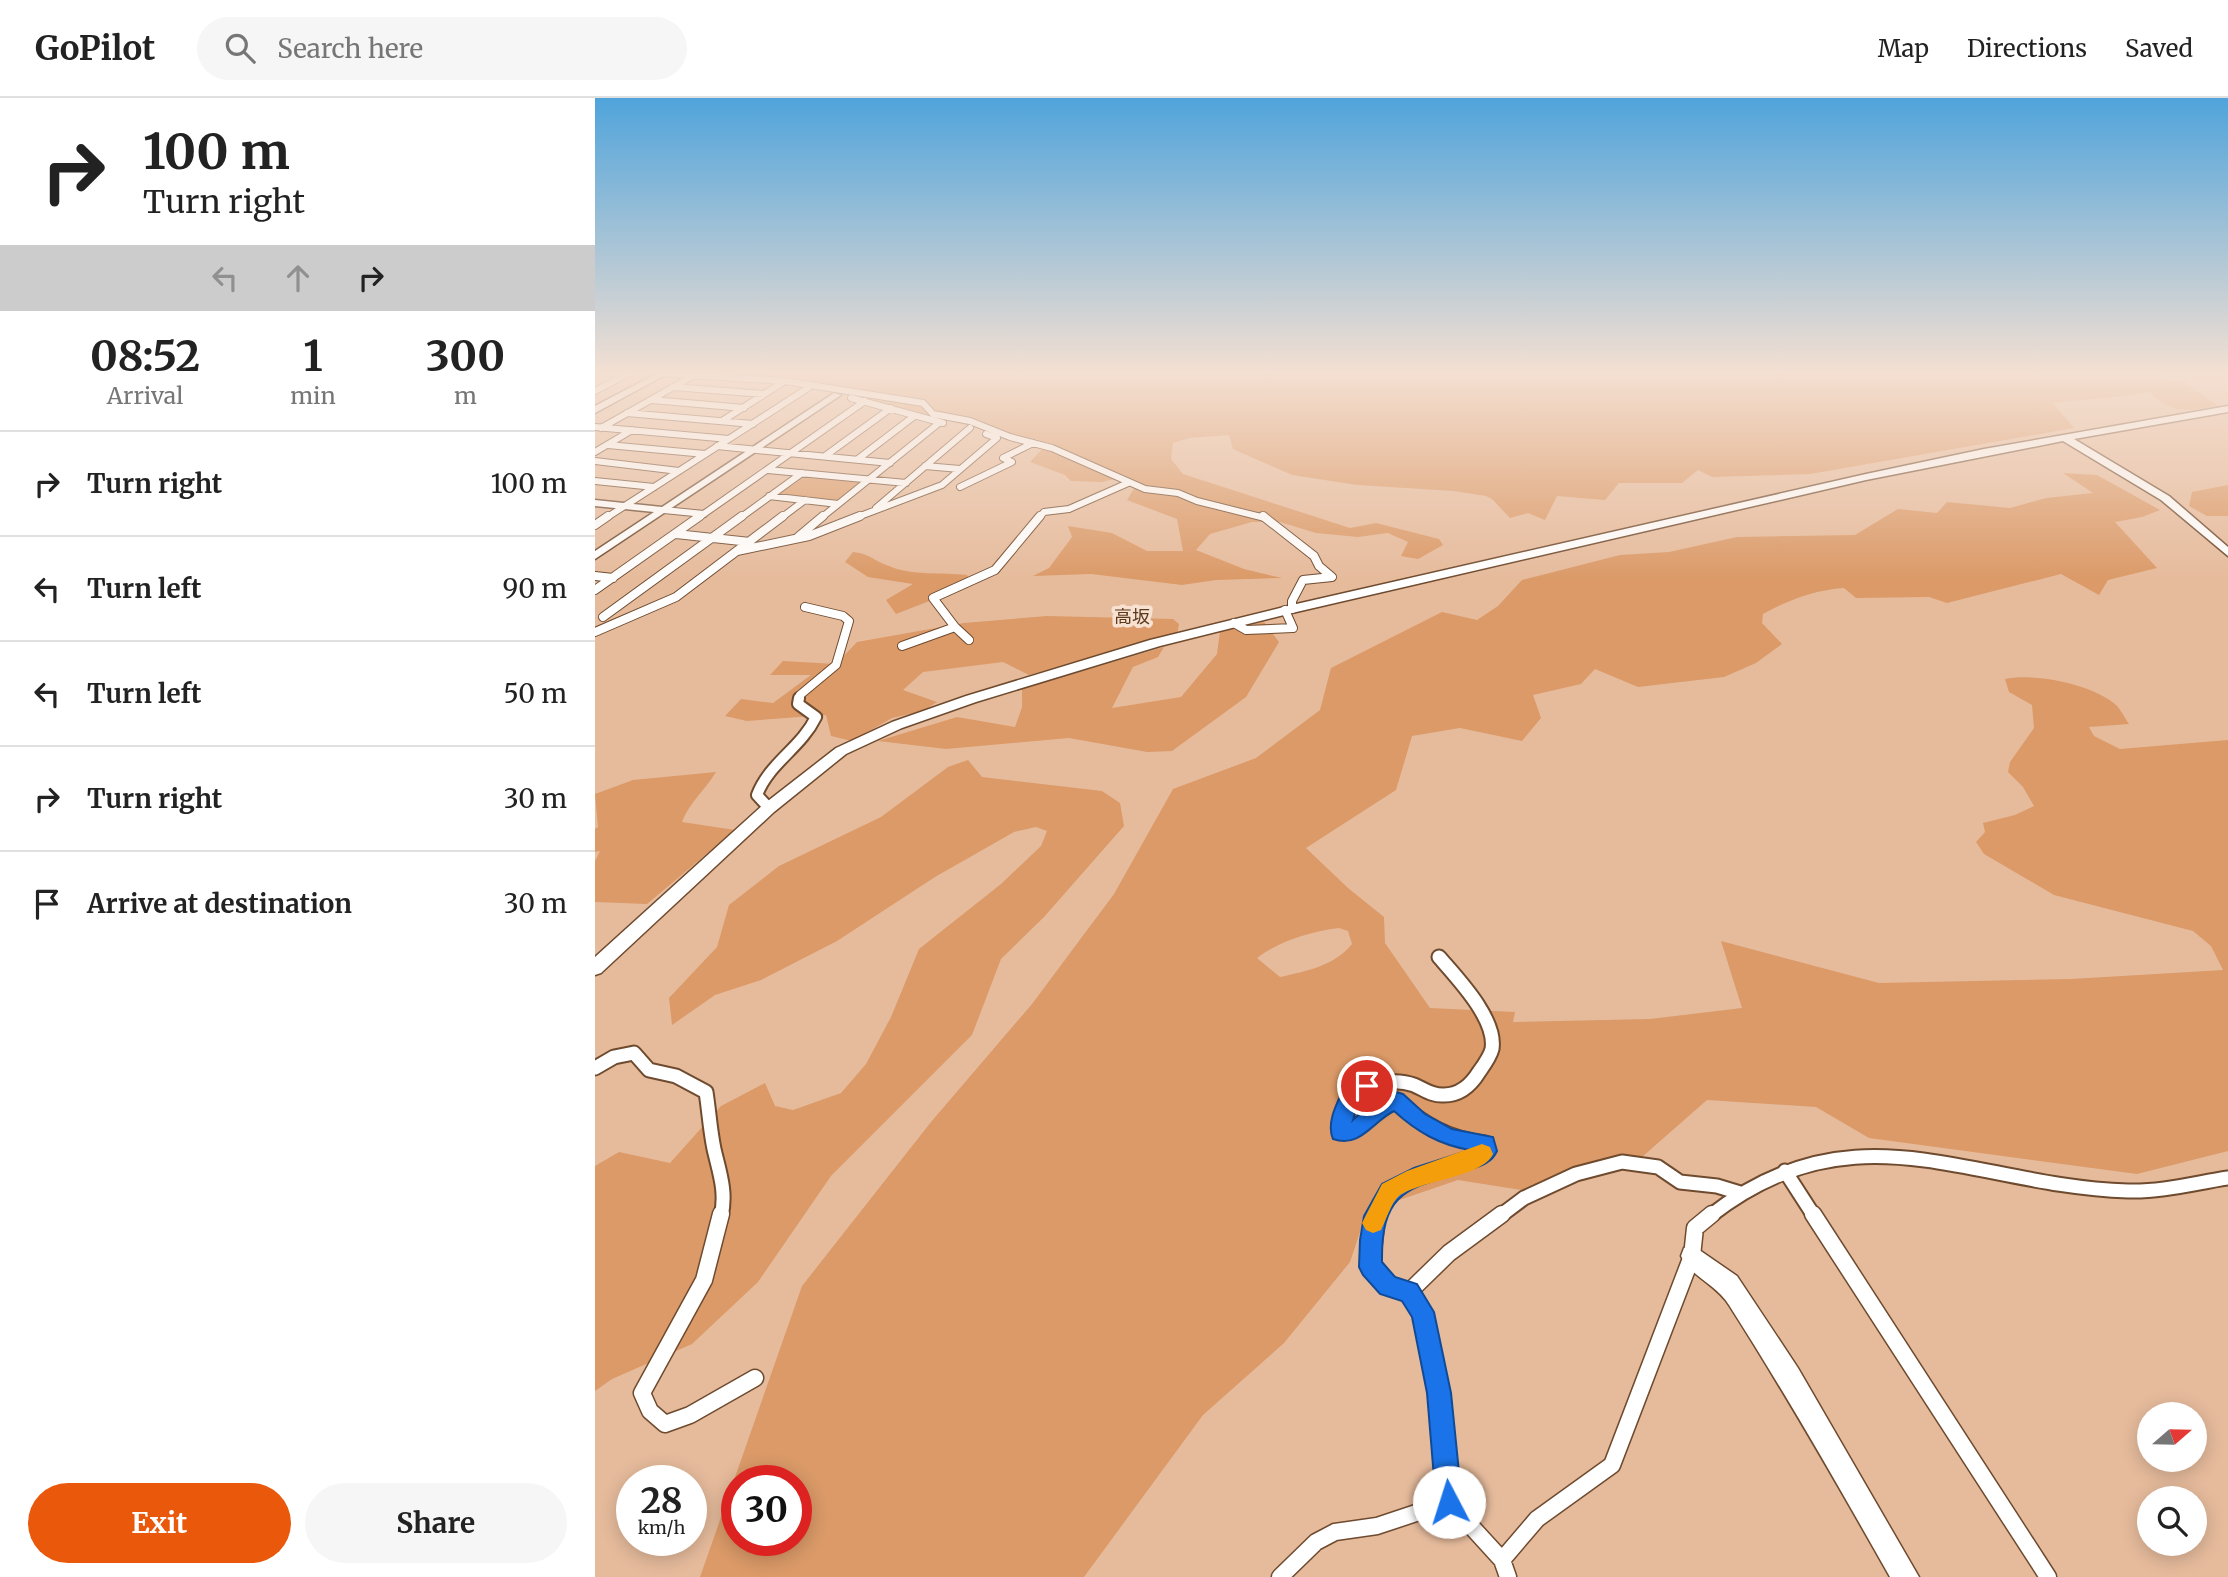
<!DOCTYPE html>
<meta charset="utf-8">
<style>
body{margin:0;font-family:Merriweather,"Noto Sans JP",serif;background:#f6f6f6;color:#222;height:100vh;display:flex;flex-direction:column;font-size:26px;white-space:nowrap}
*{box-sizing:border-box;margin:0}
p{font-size:23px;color:#767676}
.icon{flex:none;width:38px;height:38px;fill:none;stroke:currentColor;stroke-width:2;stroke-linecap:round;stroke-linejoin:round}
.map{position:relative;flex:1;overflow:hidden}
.sheet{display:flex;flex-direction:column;background:#fff;width:595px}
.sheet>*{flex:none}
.top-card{background:#fff;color:#222;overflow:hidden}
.needle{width:46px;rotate:70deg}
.tools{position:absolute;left:1542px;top:1304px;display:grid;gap:14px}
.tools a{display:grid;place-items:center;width:70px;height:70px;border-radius:50%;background:#fff;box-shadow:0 4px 18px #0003;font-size:35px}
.speed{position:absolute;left:21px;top:1367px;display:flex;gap:14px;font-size:35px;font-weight:700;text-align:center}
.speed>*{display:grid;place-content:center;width:91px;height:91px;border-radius:50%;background:#fff;box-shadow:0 4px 18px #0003;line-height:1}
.speed small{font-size:18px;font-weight:400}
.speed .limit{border:10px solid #d22;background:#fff;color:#111}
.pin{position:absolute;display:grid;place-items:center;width:60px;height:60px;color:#fff;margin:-30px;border:4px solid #fff;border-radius:50%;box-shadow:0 2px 7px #0007}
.me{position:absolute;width:77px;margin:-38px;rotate:355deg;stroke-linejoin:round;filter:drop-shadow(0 0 5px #0008)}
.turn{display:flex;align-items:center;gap:24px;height:147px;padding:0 28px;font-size:32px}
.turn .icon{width:91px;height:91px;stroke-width:2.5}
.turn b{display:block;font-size:49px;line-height:60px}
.lanes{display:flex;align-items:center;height:66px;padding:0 28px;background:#0003;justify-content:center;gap:35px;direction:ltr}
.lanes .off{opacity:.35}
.eta{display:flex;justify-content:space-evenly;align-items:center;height:119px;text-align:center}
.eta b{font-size:42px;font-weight:700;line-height:49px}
.cta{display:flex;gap:14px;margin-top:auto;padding:14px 28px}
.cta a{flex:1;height:80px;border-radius:42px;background:#ea580c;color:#fff;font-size:28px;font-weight:700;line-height:80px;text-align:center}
.cta a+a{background:#f6f6f6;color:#222}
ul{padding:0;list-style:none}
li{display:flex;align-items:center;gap:21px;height:105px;padding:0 28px;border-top:2px solid #e0e0e0}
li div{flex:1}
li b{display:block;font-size:26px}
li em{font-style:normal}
header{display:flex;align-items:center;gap:42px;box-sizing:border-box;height:98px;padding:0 35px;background:#fff;border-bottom:2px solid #e0e0e0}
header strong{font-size:33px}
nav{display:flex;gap:38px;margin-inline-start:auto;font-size:24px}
.search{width:490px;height:63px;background:#f6f6f6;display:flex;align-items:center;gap:18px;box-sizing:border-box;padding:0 24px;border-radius:38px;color:#767676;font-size:26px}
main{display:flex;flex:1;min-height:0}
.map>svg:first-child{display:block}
.green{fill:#db9a68;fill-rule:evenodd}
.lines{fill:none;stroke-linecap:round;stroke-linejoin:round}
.street-far4-casing{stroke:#6e4a2e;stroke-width:8}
.street-far3-casing{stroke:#6e4a2e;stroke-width:10}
.street-far2-casing{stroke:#6e4a2e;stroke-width:14}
.street-far1-casing{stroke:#6e4a2e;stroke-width:17}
.street-casing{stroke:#6e4a2e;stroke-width:19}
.secondary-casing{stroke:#6e4a2e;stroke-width:3}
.street-far4{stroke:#fff;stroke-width:6}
.street-far3{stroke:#fff;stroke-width:8}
.street-far2{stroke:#fff;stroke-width:10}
.street-far1{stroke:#fff;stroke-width:13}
.street{stroke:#fff;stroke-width:16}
.secondary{fill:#fff;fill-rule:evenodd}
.route{fill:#1a73e8;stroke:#114b97;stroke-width:2}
.slow{fill:#f59e0b}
.labels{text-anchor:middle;stroke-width:7;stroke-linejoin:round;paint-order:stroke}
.far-quarter-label{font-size:18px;fill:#5c391d;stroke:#f7e1d1}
</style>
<header>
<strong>GoPilot</strong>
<div class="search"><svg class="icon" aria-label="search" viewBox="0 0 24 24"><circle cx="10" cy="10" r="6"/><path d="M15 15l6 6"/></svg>Search here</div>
<nav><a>Map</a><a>Directions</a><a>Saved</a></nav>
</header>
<main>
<section class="sheet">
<div class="top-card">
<div class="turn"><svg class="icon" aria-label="right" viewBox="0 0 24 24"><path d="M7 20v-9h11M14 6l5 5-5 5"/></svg><div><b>100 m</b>Turn right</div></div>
<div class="lanes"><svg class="icon off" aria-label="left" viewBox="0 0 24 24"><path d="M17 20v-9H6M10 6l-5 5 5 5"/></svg><svg class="icon off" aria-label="ahead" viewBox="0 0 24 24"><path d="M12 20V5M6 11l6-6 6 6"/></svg><svg class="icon" aria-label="right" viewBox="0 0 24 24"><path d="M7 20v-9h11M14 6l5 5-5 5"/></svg></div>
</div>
<div class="eta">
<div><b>08:52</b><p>Arrival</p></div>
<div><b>1</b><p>min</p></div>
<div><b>300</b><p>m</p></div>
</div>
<ul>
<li><svg class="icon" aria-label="right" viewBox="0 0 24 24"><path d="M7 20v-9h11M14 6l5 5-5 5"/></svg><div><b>Turn right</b></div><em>100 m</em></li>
<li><svg class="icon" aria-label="left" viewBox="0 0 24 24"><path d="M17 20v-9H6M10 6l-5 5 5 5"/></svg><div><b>Turn left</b></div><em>90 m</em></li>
<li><svg class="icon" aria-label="left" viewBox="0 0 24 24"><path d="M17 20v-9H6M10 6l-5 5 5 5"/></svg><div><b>Turn left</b></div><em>50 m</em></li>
<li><svg class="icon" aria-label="right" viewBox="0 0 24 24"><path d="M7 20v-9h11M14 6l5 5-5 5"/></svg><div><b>Turn right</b></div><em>30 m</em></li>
<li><svg class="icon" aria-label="arrive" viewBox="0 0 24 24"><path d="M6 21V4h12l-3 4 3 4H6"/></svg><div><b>Arrive at destination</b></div><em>30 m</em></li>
</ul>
<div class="cta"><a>Exit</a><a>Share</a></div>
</section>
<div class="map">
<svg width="1633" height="1479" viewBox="0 0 1633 1479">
<rect width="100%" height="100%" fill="#e6bb9c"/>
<path class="green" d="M127,275H1560L1568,282L1590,284L1623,308C1592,312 1578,318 1555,294C1522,300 1491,301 1458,305L1479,330L1215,376L1117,379L1103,372L1087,385H1024L1010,402L962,398L950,422L933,415L915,420L897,401L891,398L859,393L762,387L697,377L638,351L634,337L594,340L578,345L576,361L588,376L755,430L781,425L844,441L848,447L823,461L806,458L813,444L793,435L763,439L721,435L685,424H657L615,436L601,452L649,471L687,480L621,482L587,487L496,476L438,478L454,470L477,439L473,428L517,435L552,453H588L582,421L532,402L543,384L528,379L507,384L476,383L470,377L435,364L450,348L218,287Z
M207,375L274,382L243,406L174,398Z
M1468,375L1502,377L1565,412L1547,419L1520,424L1562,470L1513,482L1504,497L1466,476L1352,505L1334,499L1261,500L1249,490C1220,492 1193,502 1168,516L1167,525L1187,546L1161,565L1129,579L1043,589L1000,571L986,586L938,597L946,620L927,643L865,630L817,638L801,692L711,750L753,790L789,819L790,845L835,910L920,914L918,924L1055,921L1147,910L1126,843L1284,885L1476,881L1628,872L1616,848L1598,833L1459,797L1389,756L1381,744L1390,734L1388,725L1420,717L1439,708L1428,689L1413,674L1415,664L1439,630L1437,607L1414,594L1410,581C1440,575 1497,586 1521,607C1526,612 1530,620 1534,626L1494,629L1499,638L1525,651L1633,642V1053L1542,1076L1274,1040L1221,1009L1112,1002L1047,1059L926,1092L863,1082L772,1113L755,1164L689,1245L608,1317L489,1479H105L207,1188L336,1024L437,906L519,796L578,691L661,660L725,612L736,570L847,514L882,522L903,508L927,482L1025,457L1074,454L1142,439L1260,437L1303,411L1342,415L1352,404L1415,410L1451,400L1498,395ZM744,830L753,833L757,846C739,868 712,873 685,879L662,860C686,842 715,834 744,830ZM142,1382H201V1442H142Z
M1633,387V418H1612L1594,408L1597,394Z
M258,454C276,456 279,463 294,468C317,478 347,474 372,477L378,486L301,516L291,502L318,486L273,479L250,464Z
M452,518L578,521L584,526L582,537L434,577L408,564L328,574L308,592L342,604L328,613L297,620L257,643L236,638L231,617L152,623L130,618L146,601L178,605L216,577H175L188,563L241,566L262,544L369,525Z
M669,524L684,544L651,599L577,653L552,654L474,640L351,651L283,643L362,619L420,629L427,609V591L569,549L563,559L538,569L517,610L586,599L622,556L625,533Z
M373,662L387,679L507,693L525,705L529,728L449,819L406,861L377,937L236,1078L163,1184L97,1246L17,1281L0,1293V1068L24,1054L75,1065L126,1008L170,985L180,1008L198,1012L246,995L271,966L296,919L324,851L406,786L446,748L452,733L441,729L419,734L340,779L242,843L166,882L120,897L77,927L74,900L122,849L134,807L184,768L286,719L353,669Z
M121,674C111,691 94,705 87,724L140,732L52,806L0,804V763L5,753L0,754V731L3,729L0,696L38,682Z"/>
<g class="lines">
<defs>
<path id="street-far4" d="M62,275L190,283L328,305L338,316L375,323L415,339L457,350L550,391L583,395L602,403L670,420
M78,289L169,296
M0,293L34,275
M256,300L348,325
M57,302L149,310
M32,315L158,326
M127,323L190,283
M0,329L134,341
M6,330L98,278
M13,347L110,356
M122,348L295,365
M0,354L37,332
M230,358L296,310
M263,361L318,319
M0,363L84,373
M330,368L365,371
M173,372L311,385
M0,383L59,389
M365,389L417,364L408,360L438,345
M174,398L243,406
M281,410L375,330
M69,412L109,416
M11,420L213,290
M103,420L270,303
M145,420L207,375
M186,420L210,402
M226,420L344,325
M260,420L347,387L402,340L391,336
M444,420L449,414L474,411L533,385"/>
<path id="street-far3" d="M668,418L719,458L724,468L737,479L708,482L697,503V511
M0,427L13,418
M81,436L155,444
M203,439L228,418
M142,453L214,438L265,418
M0,478L18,480
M0,492L105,418
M8,519L147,418
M639,525L651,532L698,530L690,512
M0,534L81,499L188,418
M374,542L360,529L338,500L400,472L445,418
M307,548L360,529
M204,602L205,597L241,567L254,523L248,518L210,509"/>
<path id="street-far2" d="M174,710L162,697C174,665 206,650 221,619L203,606L204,600"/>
<path id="street-far1" d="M0,970L19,959L39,955L54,972L81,978L111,994C114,1013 115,1032 119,1051C124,1073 132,1094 126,1118
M1190,1073L1219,1118
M781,1118C795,1071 858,1075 892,1053L890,1045C854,1041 828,1026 801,1002L761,1028L746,1034L744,1029L756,996C775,987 797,979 819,987C829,991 837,998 849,997C865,997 876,987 884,974C889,967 895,959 897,951C902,921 862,880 844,859
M905,1118L929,1100L981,1076L1027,1064L1063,1069L1085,1084L1122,1088L1145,1095
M1115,1118C1261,1004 1376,1088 1533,1093C1567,1094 1600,1085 1633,1080"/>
<path id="street" d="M126,1116L109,1182L47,1295L55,1313L70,1326L95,1317L160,1280
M782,1116L776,1169L793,1188L814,1194L828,1214L844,1295L854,1404L907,1462L913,1479
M1218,1116L1453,1479
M814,1194L854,1155L907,1116
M907,1462L942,1421L1017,1367L1097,1158L1100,1130L1117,1116
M685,1479L721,1444L740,1434L782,1428L854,1404"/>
<path id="secondary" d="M63,275L72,276L0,315V308Z
M239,295L246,297L0,461V453L59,414L0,408V402L67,409Z
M1633,308V314L1479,341L1574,398L1633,449V458L1566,402L1468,343L1271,382L697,515L565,548L381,604L307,630L251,656L179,714L6,875L0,877V859L169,706L241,650L297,624L371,598L555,542L697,507L1271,376L1389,351Z
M1097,1147L1142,1178L1203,1270L1324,1479H1295C1243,1387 1191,1296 1134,1207C1122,1187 1094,1177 1086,1158L1089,1150Z"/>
</defs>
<use href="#street-far4" class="street-far4-casing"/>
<use href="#street-far3" class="street-far3-casing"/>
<use href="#street-far2" class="street-far2-casing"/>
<use href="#street-far1" class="street-far1-casing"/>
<use href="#street" class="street-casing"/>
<use href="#secondary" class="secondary-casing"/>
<use href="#street-far4" class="street-far4"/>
<use href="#street-far3" class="street-far3"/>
<use href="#street-far2" class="street-far2"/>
<use href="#street-far1" class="street-far1"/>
<use href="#street" class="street"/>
<use href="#secondary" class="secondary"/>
</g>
<linearGradient id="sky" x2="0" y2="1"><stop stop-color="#50a4db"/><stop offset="0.57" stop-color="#f4e0d2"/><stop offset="1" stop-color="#f4e0d2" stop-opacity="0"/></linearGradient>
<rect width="1633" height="482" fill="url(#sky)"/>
<path class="route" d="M772,979L779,982L782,988L779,994L764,1002L758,1022L777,1004L801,994L808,996L830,1016L857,1031L898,1039L902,1053C897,1064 887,1068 876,1071C815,1091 786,1089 787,1164L800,1179L822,1186L839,1214L856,1295L867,1404L863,1413L854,1417L845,1413L841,1404L832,1295L817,1219L807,1203L785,1196L768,1177L764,1169L765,1142L769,1118L787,1086L819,1070L875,1052C845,1047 822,1034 799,1013C778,1023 765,1051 738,1041C731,1025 742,1005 749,990Z"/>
<path class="slow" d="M887,1046L895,1049L898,1056C888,1079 826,1082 804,1098C796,1105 791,1122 786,1132L778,1135L771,1132L767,1125L787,1086L812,1073Z"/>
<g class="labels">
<g class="far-quarter-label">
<text x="537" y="525">高坂</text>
</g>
</g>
</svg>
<div class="tools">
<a><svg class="needle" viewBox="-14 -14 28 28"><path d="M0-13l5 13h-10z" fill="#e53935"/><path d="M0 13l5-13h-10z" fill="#767676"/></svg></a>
<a><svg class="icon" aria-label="search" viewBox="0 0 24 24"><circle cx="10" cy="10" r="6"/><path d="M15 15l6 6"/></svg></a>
</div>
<div class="speed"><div>28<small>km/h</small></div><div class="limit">30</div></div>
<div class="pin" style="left:772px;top:988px;background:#d93025"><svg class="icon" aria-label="arrive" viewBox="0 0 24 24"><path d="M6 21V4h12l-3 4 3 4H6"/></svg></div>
<svg class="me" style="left:854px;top:1404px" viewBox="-20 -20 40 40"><circle r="19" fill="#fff"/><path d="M0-13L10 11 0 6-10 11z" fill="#1a73e8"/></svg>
</div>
</main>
